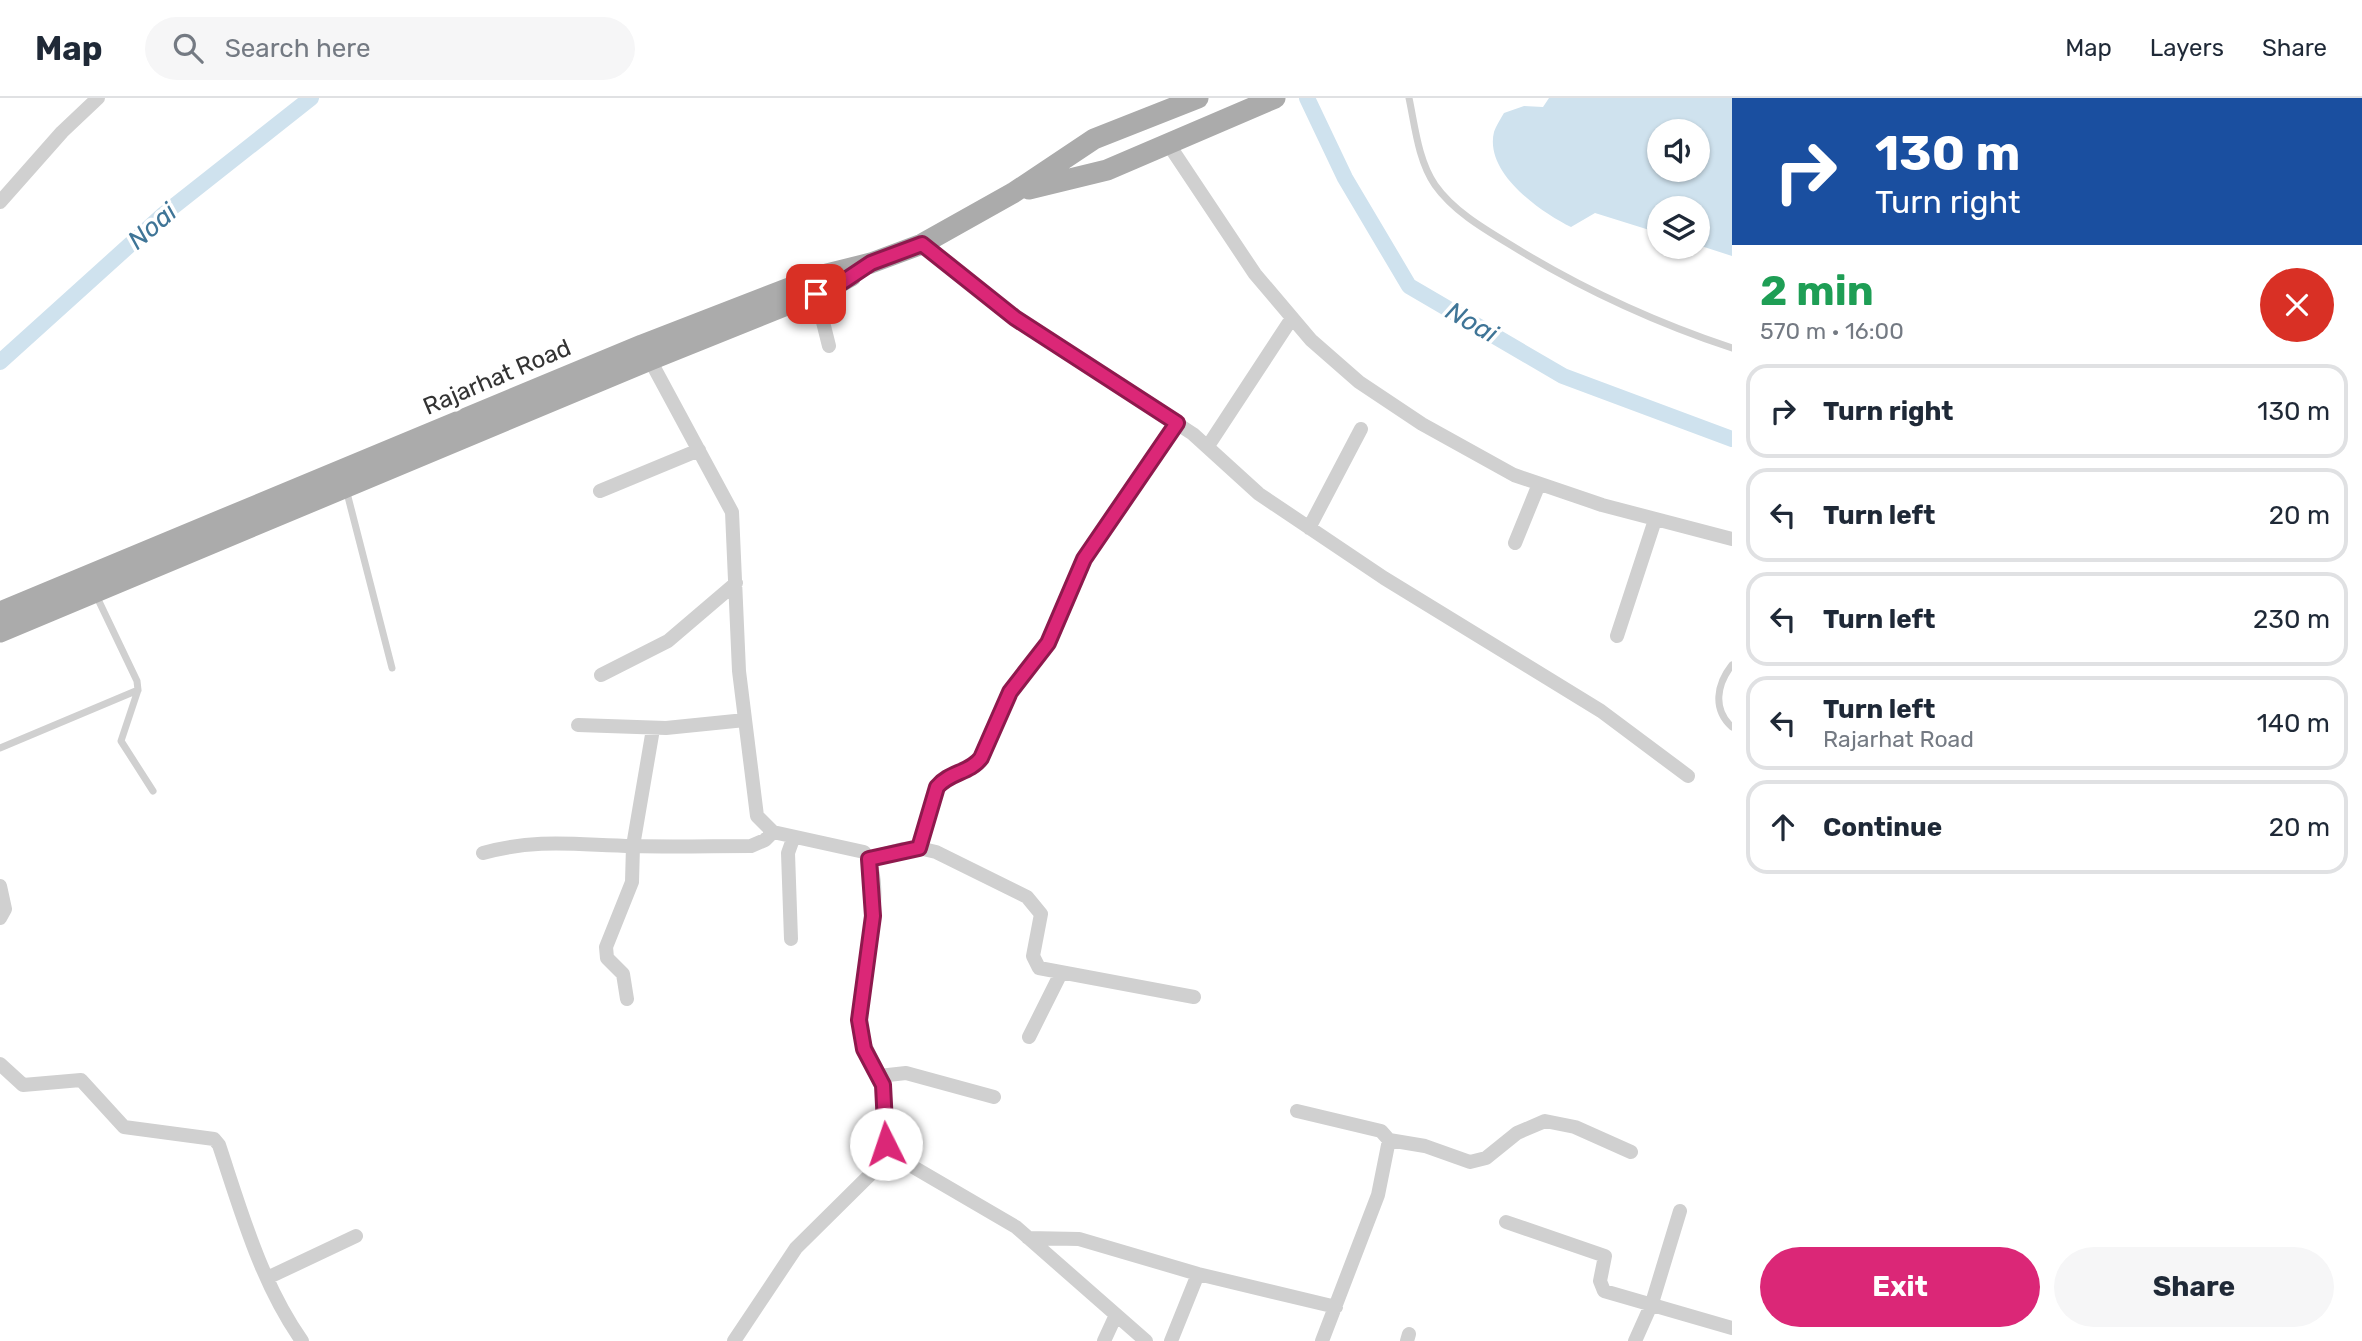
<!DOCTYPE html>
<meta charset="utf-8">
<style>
body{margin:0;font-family:Rubik,sans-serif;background:#f6f6f7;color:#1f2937;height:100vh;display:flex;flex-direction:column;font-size:26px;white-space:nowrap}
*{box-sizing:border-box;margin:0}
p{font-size:23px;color:#747a83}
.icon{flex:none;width:38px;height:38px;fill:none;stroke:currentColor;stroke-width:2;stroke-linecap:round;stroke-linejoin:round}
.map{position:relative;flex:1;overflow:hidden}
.sheet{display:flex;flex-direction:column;background:#fff;width:630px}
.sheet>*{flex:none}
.guide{background:#1a4fa0;color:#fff;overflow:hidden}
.tools{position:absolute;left:1647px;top:21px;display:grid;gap:14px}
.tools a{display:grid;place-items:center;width:63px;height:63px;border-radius:50%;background:#fff;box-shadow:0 2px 5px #0004;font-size:35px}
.pin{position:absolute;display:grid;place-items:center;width:60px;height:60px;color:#fff;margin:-30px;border-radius:14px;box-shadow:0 4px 10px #0006}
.me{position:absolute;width:77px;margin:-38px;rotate:356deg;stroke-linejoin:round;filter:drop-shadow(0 0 5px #0008)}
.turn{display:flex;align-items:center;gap:24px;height:147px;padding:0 28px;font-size:32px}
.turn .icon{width:91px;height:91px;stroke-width:2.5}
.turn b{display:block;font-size:49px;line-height:60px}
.round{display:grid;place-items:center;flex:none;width:74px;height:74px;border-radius:37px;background:#f6f6f7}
.head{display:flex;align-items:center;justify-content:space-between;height:119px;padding:0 28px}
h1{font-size:42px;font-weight:700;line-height:52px;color:#1e9e55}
.button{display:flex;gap:14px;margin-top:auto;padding:14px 28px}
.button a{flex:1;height:80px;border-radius:42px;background:#db2777;color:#fff;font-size:28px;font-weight:700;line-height:80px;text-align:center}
.button a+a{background:#f6f6f7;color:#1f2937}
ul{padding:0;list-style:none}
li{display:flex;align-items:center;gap:21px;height:94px;margin:0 14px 10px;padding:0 14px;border:4px solid #e0e1e3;border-radius:21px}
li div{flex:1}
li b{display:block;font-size:26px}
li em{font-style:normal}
header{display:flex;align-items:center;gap:42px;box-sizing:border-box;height:98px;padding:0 35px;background:#fff;border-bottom:2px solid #e0e1e3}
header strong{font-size:33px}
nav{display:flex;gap:38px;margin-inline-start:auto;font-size:24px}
.search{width:490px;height:63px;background:#f6f6f7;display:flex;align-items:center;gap:18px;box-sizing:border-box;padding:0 24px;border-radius:38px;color:#747a83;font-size:26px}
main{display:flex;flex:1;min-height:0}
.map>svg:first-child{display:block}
.water{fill:#cfe2ee;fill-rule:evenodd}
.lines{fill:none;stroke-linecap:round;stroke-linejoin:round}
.canal{stroke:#cfe2ee;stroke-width:16}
.lane{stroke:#d0d0d0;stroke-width:7}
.street{stroke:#d0d0d0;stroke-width:14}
.primary{stroke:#ababab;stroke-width:21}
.route-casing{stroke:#8e194d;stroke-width:18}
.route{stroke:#db2777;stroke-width:12}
.labels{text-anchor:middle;stroke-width:7;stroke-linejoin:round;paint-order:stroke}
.street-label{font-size:24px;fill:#333;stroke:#fff}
.water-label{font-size:26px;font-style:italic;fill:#3f7597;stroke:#fff}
</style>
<header>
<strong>Map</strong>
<div class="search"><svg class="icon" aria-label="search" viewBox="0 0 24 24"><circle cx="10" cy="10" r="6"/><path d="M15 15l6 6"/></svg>Search here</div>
<nav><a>Map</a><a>Layers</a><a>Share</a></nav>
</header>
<main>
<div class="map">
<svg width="1732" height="1243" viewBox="0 0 1732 1243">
<rect width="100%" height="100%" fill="#fff"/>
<path class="water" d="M1549,0H1732V158L1698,147V110H1659V135L1595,115L1571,129C1541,114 1484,75 1494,34C1496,28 1501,20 1504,15L1524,8L1543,9ZM1659,33H1698V72H1659Z"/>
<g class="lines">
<path class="canal" d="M1307,0L1345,80L1409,188L1563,278L1732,341
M0,264L164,116L311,0"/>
<path class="lane" d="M1409,0C1415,28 1418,62 1435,87C1454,114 1486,132 1514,149C1584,192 1654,224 1732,250
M346,391L392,570
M95,495L137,583L138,592L121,643L153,693
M1732,567C1717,586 1712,611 1732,629
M0,650L138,592"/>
<path class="street" d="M1167,44L1255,176L1311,242L1359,284L1422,326L1514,377L1602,407L1732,441
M0,104L62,34L98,0
M922,146L1015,220L1193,336L1259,396L1384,480L1601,613L1688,678
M816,196L829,248
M650,262L732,414L739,573L757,718L773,734L864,754C890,788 859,876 859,918C859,949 876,961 883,988C890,1011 880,1033 891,1056L1016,1129L1146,1243
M1208,348L1292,220
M600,393L699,352
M1309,430L1361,331
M1515,445L1539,386
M1617,538L1655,422
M601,577L668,543L736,485
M578,627L666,630L745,622
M919,750L937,689C948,674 970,675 981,660L1010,594L1048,545L1084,461L1177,325
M483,755C538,740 577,747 633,748C672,749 712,748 751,748L765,742L773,734
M869,760L903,751L919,750L936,754L1027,799L1041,816L1033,858L1039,870L1194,899
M0,788L5,811L0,820
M791,841L788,755L793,741
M627,901L623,876L607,860L606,849L632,784L633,748L653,631
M1029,939L1061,875
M0,966L23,987L81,982L124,1029L214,1041L219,1047C241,1113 261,1185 302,1243
M879,978L906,975L994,999
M1297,1013L1381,1033L1389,1042L1378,1097L1322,1243
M1389,1042L1425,1048L1470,1064L1486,1060L1517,1035L1545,1023L1575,1029L1631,1054
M1506,1124L1605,1158L1600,1183L1604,1193L1732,1230
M1028,1140L1079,1141L1198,1176L1336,1209
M267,1180L356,1138
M734,1243L796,1150L891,1056
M1104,1243L1116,1217
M1171,1243L1198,1176
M1407,1243L1409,1236
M1635,1243L1652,1205L1680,1113"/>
<path class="primary" d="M1029,91L1107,72L1275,0
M0,514L642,247L823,177L871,165L922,146L1013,95L1094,41L1198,0
M0,534L650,262L829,190L851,178"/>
</g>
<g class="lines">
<defs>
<path id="route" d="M816,196L838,187L871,165L922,146L1015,220L1177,325L1084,461L1048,545L1010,594L981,660C970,675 949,674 937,689L919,750L869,761L873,818L859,922L864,951L883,987L886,1046"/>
</defs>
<use href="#route" class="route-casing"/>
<use href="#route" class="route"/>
</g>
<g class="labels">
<g class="street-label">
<text transform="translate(497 279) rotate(-23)" y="8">Rajarhat Road</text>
</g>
<g class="water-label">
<text transform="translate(152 128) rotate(-41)" y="9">Noai</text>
<text transform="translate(1472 224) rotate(30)" y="9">Noai</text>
</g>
</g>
</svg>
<div class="tools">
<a><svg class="icon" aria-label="sound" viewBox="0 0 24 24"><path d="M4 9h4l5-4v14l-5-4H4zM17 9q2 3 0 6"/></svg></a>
<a><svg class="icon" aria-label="layers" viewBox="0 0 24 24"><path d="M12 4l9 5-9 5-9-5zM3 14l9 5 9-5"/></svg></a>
</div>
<div class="pin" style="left:816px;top:196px;background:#d93025"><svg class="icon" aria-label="arrive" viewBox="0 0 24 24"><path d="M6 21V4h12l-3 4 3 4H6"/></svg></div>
<svg class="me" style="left:886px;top:1046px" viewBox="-20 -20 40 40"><circle r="19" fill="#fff"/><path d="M0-13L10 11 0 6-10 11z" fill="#db2777"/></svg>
</div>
<section class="sheet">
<div class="guide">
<div class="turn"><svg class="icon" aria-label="right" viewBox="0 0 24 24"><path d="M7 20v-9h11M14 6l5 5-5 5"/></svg><div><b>130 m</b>Turn right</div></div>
</div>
<div class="head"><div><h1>2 min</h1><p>570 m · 16:00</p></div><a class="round" style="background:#d93025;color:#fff"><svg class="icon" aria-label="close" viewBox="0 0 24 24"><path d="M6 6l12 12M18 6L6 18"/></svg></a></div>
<ul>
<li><svg class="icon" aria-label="right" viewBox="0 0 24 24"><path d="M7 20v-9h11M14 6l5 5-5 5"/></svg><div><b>Turn right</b></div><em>130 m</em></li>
<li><svg class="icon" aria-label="left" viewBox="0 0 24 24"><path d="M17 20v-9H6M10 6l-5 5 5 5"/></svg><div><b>Turn left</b></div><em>20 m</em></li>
<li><svg class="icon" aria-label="left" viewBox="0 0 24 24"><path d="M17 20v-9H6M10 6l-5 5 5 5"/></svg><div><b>Turn left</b></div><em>230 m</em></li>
<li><svg class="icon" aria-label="left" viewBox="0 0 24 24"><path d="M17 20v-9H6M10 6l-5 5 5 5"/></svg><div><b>Turn left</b><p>Rajarhat Road</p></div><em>140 m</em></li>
<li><svg class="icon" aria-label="ahead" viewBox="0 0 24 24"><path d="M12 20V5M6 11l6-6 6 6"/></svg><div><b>Continue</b></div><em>20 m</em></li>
</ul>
<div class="button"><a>Exit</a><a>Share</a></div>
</section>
</main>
